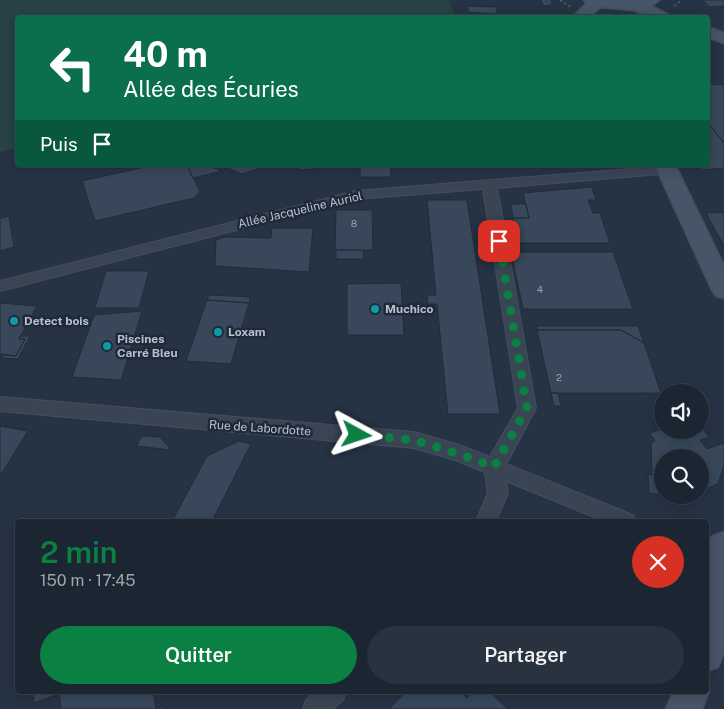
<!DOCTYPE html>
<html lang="fr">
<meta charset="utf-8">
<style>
body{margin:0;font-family:"Public Sans",sans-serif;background:#29323f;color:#f1f3f6;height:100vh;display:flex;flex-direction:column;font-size:19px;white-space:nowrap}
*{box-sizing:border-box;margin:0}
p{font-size:16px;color:#a0a5ac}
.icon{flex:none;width:28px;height:28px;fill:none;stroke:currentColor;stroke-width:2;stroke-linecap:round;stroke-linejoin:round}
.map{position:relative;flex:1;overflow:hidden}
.panel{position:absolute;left:15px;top:519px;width:694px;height:175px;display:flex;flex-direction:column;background:#1c2633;border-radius:5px;box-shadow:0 2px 12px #0003,0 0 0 1px #3a434e}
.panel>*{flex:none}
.hud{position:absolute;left:15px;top:15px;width:695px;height:152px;border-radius:5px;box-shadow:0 2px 12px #0003,0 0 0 1px #3a434e;background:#0b6e4f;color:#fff;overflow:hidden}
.tools{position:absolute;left:654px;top:384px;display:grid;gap:10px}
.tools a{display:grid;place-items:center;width:55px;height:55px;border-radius:50%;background:#1c2633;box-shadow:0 2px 12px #0003,0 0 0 1px #3a434e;font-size:25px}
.pin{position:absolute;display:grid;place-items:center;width:42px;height:42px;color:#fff;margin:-21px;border-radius:10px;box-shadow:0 2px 8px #0006}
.me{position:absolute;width:55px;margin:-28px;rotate:95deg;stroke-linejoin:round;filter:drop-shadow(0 0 4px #0008)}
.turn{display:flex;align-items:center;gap:18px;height:105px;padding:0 25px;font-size:22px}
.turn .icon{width:65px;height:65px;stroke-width:2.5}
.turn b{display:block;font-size:35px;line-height:42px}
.then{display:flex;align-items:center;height:48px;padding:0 25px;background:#0003;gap:10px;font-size:19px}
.round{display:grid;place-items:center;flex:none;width:52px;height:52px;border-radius:26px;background:#29323f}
.summary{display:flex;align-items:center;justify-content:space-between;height:85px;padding:0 25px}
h1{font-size:30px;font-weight:600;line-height:38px;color:#0b8043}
.primary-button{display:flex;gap:10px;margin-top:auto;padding:10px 25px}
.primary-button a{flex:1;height:58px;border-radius:30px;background:#0b8043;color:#fff;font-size:20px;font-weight:600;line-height:58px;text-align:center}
.primary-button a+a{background:#29323f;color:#f1f3f6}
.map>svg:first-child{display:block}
.green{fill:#284245}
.building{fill:#38485a;stroke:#212c3b}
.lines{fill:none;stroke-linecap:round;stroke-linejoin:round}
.lane-casing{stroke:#444e5d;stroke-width:2}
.street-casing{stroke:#444e5d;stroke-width:2}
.secondary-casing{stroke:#444e5d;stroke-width:3}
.path{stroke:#415b5d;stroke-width:2;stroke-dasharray:2.5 2.5;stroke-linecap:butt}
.lane{fill:#3a4554;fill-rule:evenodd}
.street{fill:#3a4554;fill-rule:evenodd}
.secondary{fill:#485467;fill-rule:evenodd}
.route{stroke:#0b8043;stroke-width:9;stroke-dasharray:0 16.2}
.culture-dot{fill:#0f9aa8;stroke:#1f2a39;stroke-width:2}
.labels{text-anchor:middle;stroke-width:5;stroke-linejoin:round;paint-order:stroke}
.number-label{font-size:10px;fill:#96a0ae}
.street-label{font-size:12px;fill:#b8c0cd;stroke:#1f2a39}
.poi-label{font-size:12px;font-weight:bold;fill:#b8c0cd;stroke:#1f2a39;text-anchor:start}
</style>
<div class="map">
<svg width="724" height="709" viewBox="0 0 724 709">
<rect width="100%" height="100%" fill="#263344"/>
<path class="green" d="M0,0H449L455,17L18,18L17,148L0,152Z"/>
<path class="building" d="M703,0H724V6L709,7Z
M468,6L496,7L497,14L468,12Z
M724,84V143L708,123V85Z
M708,123L724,143V168L702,170L699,165H708Z
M154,165H187L200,192L194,198L95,221L82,181Z
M187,165H207L222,171L193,178Z
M234,165H253L257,169L242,174L227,168Z
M298,165H336L337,167L299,170Z
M360,165H390L391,177H360Z
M592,187L596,200H588L593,213H600L610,243H519L513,218H529L523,193Z
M427,200H467L500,414H448L437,304H428L427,295H436Z
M511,204H526L529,218H513Z
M336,210H372L373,250H335Z
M724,212V246L706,213Z
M9,216L14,247L0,251V218Z
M272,228H313L309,272L215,266L216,240L225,237L271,238Z
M336,250H363L364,259H336Z
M511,252H613L633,309H523Z
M106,271H149L139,308H95Z
M401,283L404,335H347V284Z
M209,295L250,297L249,303L207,300Z
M207,300L249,303L231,364L186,361Z
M0,303L37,306L19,339H25L16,356L0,354Z
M142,311L121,380L72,377L94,315Z
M537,326H638L644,343L621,330H537Z
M537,330H621L644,343L661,393H551Z
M20,336H30L18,359L1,358L2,355L16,356L25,339H19Z
M551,393H558L561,406H554Z
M0,426L28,431L0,476Z
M700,426L709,437L700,440L707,449L724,443V465L718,484L700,491V458H662V495H674L675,497L649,493L648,474L652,475L651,442L655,441L649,433L662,429L667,434L675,431L673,430H700Z
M141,436L160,437L171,450L137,446Z
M239,441L251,444L212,521H172L207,456Z
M33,691H153L156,709L164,706L165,709H61L59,694L34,703Z
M406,691H459L467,698L474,691H489L508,709H389Z"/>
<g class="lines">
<defs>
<path id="lane" d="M543,0H549L550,3L545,4Z"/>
<path id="street" d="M667,166L674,170L672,173L497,188L536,408L506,464L633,515L636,521H604L506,481L508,493L496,521H476L488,493L485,472L455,460L414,448L0,411V397L414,432L459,445L490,457L518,408L483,189L356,199L0,291V281L356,191Z
M316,691H346L343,700L333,709H303L306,700Z"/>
<path id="secondary" d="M584,0H659L651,6L675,18H653L634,10L600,7L589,18H572L587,3Z
M708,27L724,33V43L708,37Z
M655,165H675L724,266V298L716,296L712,290Z
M724,532V652L718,667L706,671V543L713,536Z
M706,684L709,691L702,709H666L674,691H706Z"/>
</defs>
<use href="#lane" class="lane-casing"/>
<use href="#street" class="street-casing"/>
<use href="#secondary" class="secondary-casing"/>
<path class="path" d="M560,0L571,7
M674,6L682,0"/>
<use href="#lane" class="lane"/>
<use href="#street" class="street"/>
<use href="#secondary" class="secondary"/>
</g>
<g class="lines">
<path class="route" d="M357,435L414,440L459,454L494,467L527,408L499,241"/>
</g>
<g class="culture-dot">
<circle cx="375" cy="309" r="5"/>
<circle cx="14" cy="321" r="5"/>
<circle cx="218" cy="332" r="5"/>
<circle cx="107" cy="346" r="5"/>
</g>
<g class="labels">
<g class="number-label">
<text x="354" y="227">8</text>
<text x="540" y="293">4</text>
<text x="559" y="381">2</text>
</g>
<g class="street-label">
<text transform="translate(300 210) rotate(-13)" y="4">Allée Jacqueline Auriol</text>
<text transform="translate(260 428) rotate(4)" y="4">Rue de Labordotte</text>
</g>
<g class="poi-label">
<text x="385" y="313">Muchico</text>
<text x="24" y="325">Detect bois</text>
<text x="228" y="336">Loxam</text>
<text x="117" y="343">Piscines<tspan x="117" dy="14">Carré Bleu</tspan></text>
</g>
</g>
</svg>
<div class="tools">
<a><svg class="icon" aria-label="sound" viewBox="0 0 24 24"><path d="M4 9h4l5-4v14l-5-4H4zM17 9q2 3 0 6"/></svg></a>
<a><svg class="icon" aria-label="search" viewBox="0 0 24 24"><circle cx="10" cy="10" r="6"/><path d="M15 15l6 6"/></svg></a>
</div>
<div class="pin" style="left:499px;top:241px;background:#d93025"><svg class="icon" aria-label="arrive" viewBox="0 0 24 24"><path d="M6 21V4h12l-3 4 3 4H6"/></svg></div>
<svg class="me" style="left:357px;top:435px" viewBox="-20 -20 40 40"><path d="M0-17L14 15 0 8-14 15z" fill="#0b8043" stroke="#fff" stroke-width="4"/></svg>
<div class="hud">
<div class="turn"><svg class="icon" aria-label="left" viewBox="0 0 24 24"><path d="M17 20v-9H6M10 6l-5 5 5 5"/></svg><div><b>40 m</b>Allée des Écuries</div></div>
<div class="then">Puis<svg class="icon" aria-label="arrive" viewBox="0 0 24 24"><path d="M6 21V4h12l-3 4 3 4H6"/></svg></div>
</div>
<section class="panel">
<div class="summary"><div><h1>2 min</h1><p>150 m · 17:45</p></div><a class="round" style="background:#d93025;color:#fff"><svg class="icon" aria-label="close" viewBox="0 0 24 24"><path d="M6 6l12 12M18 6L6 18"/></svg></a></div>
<div class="primary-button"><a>Quitter</a><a>Partager</a></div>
</section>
</div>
